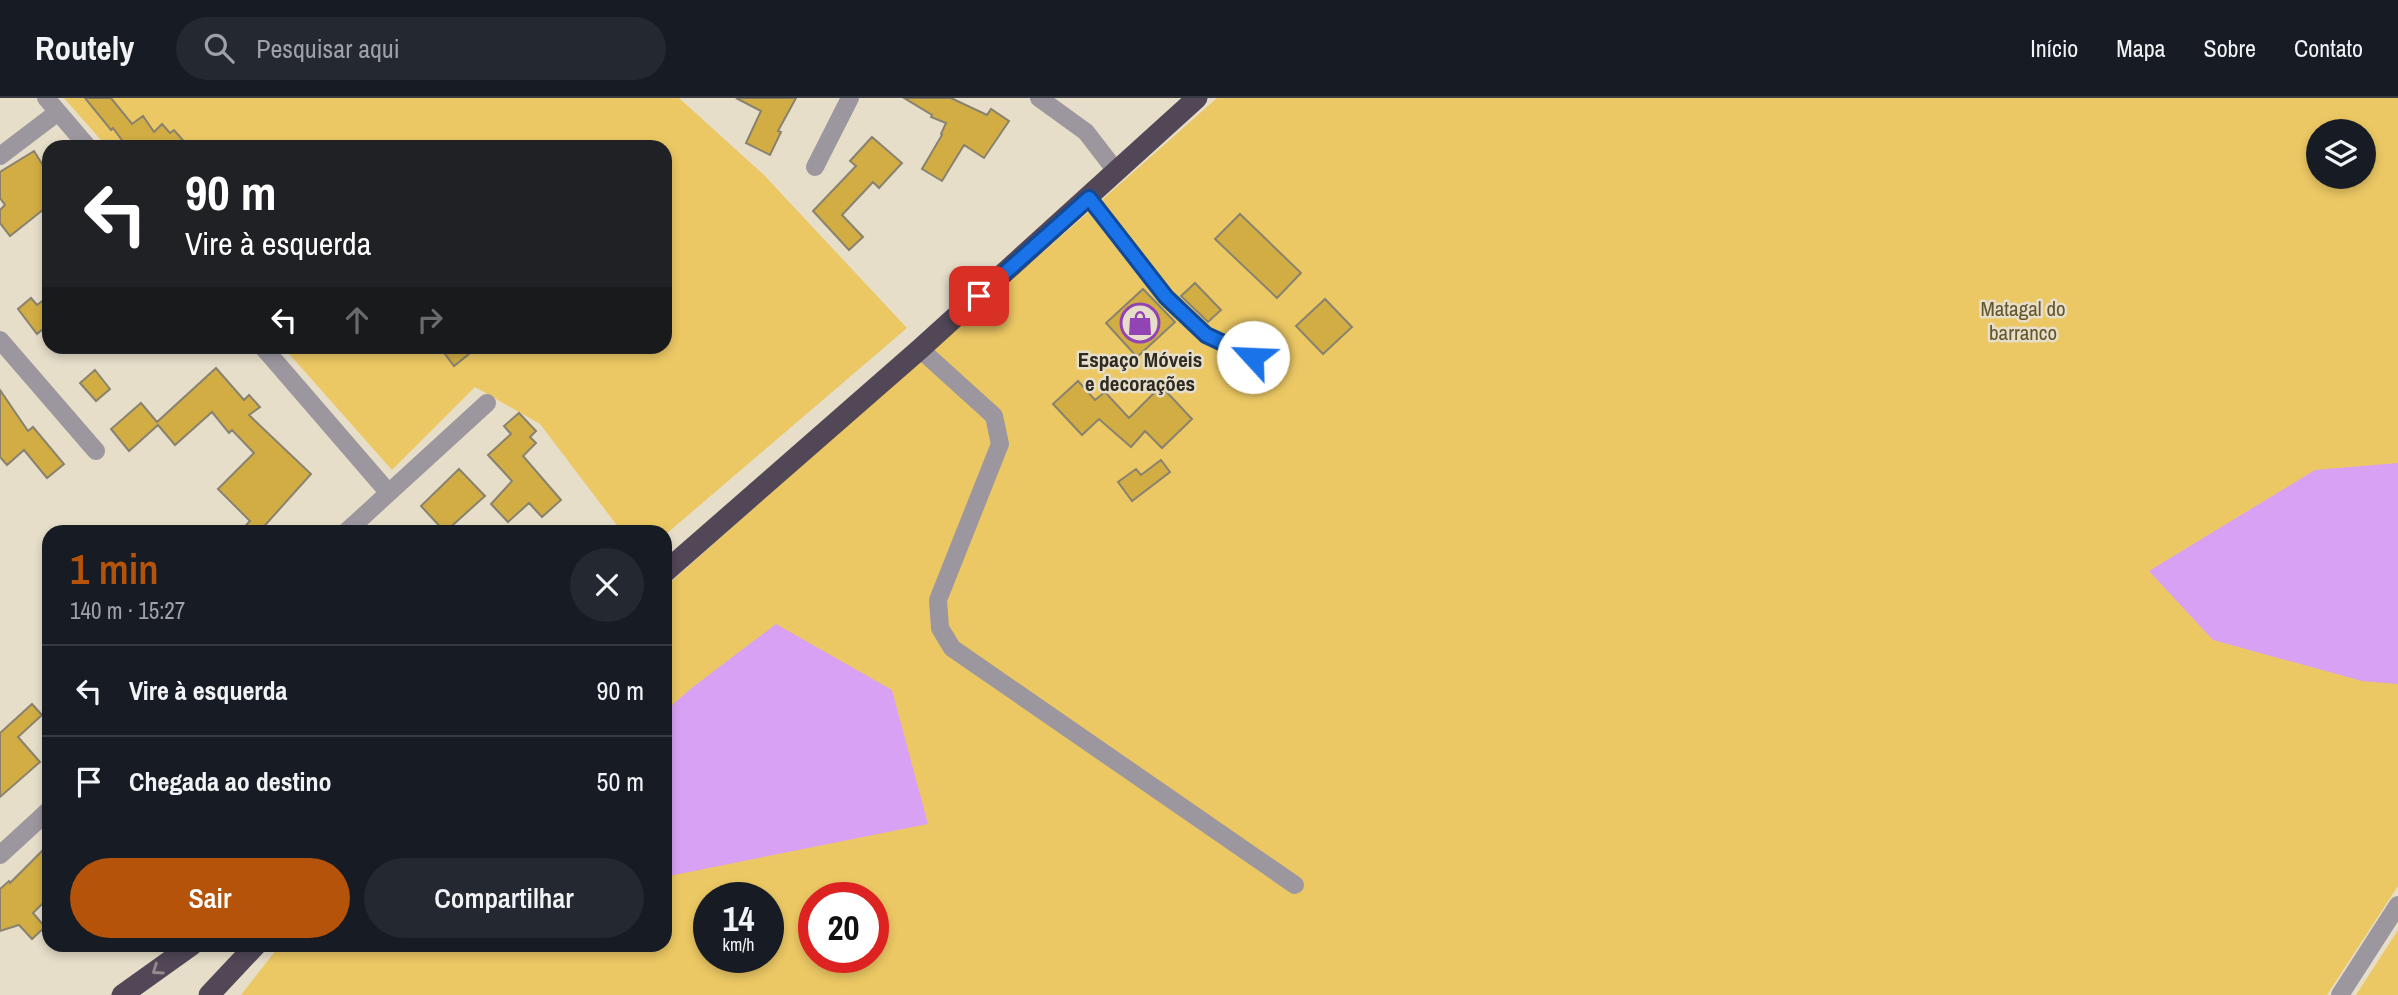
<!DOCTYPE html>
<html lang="pt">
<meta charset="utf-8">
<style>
body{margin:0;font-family:"Archivo Narrow",sans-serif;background:#242831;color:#f1f3f6;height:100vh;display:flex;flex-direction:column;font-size:26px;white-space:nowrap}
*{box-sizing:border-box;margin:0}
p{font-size:23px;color:#9ea1a6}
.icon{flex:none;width:38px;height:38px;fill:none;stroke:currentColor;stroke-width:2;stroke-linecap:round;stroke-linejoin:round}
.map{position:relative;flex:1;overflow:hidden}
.sheet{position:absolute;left:42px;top:427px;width:630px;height:427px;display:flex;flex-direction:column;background:#171b24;border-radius:21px;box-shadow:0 4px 10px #0003}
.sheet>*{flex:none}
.guide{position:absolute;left:42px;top:42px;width:630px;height:214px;border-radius:21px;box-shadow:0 4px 10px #0003;background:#202124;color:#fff;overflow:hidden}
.fabs{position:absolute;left:2306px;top:21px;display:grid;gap:14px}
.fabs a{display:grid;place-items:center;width:70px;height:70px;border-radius:50%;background:#171b24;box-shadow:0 4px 10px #0003;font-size:35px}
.speed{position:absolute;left:693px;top:784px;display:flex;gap:14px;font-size:35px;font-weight:700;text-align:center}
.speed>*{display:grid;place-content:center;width:91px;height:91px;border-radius:50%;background:#171b24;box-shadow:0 4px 10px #0003;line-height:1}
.speed small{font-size:18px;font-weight:400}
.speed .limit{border:10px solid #d22;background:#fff;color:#111}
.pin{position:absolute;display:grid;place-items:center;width:60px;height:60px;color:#fff;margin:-30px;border-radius:14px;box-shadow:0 4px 10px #0006}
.me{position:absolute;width:77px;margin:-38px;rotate:295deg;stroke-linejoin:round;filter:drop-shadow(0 0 5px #0008)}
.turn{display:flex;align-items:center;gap:24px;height:147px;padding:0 28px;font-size:32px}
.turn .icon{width:91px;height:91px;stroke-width:2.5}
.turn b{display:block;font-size:49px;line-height:60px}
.lanes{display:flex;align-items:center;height:66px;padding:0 28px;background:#0003;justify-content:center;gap:35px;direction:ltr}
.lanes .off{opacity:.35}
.round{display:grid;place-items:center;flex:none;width:74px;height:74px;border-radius:37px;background:#242831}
.headline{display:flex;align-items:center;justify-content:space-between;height:119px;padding:0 28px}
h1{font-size:42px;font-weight:600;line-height:52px;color:#b45309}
.button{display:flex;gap:14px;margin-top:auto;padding:14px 28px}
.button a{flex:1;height:80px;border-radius:42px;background:#b45309;color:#fff;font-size:28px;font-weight:600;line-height:80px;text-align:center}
.button a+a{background:#242831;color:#f1f3f6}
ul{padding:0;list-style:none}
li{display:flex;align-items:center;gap:21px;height:91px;padding:0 28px;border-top:2px solid #363941}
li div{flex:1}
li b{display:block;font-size:26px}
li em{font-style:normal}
header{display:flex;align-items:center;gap:42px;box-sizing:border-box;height:98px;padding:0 35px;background:#171b24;border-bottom:2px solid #363941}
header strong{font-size:33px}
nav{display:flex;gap:38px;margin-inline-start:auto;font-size:24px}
.search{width:490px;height:63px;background:#242831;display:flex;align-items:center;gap:18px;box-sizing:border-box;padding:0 24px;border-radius:38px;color:#9ea1a6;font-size:26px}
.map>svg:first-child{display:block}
.green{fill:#ecc864;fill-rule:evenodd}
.water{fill:#d9a1f4}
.building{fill:#d1ad43;stroke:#89826e;stroke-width:2}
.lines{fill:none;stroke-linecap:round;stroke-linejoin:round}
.minor{stroke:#9c979f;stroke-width:18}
.highway{stroke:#524757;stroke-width:21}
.oneway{stroke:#958b8a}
.route-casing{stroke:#114b97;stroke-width:18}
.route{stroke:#1a73e8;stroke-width:12}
.labels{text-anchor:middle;stroke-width:5;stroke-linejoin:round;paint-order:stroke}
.park-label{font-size:21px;fill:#64552a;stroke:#e6dec9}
.poi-label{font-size:21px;font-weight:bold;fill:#2e2b23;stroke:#e6dec9}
</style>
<header>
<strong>Routely</strong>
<div class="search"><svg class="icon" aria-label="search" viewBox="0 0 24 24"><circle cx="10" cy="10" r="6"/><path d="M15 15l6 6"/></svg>Pesquisar aqui</div>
<nav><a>Início</a><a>Mapa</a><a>Sobre</a><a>Contato</a></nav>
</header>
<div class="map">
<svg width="2398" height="897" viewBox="0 0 2398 897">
<rect width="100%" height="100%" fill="#e6dec9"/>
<path class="green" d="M64,0H679L764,77L907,230L665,437V434H622L540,326L475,289L392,372L283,249L665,248V49H107Z
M1217,0H2398V788L2327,897H241L280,847H665V489ZM2319,33H2364V79H2319ZM709,800H768V859H709ZM814,800H873V859H814Z
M2398,832V897H2356Z"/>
<path class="water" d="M2398,365V586L2362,583L2213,542L2149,473L2315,372Z
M776,526L892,592L928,726L669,778L665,774V613L693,589Z"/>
<path class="building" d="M85,0H111L132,26L143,18L154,34L162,26L170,35L174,32L189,49H127L113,30L111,32Z
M736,0H796L778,33L781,34L770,57L746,45L761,13Z
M904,0H951L987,17L991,11L1009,23L984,60L964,47L942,83L922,71L942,37L941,36L946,25L931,19L932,17Z
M872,39L902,65L879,90L873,84L842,117L863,139L849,152L813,113L856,68L850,63Z
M34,53L49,77V107L10,138L0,125V112L5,107L0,100V74Z
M1240,116L1301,175L1277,200L1215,141Z
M1195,185L1221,212L1208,224L1181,198Z
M1143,191L1175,224L1137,259L1106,225Z
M49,198V226L37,236L18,211L31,200L37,207Z
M1325,201L1352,229L1323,256L1296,228Z
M439,248H479L454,268Z
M216,270L244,302L249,297L260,309L249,317L311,376L259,434H240L250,423L218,391L254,355L232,332L229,335L212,314L175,347L158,327L129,353L111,331L141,305L157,324Z
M95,272L110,291L96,303L80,285Z
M1078,283L1095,302L1105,294L1129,320L1161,288L1192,321L1162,350L1145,333L1131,349L1099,321L1082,337L1053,306Z
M0,292L28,333L33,329L64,366L47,380L24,352L7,367L0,359Z
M519,315L536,333L530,339L536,345L523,358L561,402L542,419L529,405L508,424L491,406L512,383L488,357L511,336L504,328Z
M1161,362L1170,374L1132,403L1118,384L1136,371L1141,377Z
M459,371L485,398L445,434L421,408Z
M32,606L42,617L18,639L40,664L0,699V635Z
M49,746V799L33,815L45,829L32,841L19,827L0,833V791L9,783L10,785Z"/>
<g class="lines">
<path class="minor" d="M46,0L88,49
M1039,0L1086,34L1116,73
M0,58L58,14
M815,69L850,0
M1089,100L1166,199L1206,237L1253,259
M0,242L96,353
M262,248L388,394
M920,251L994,318L1000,346L938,502L940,530L952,550L1295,787
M346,434L487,305
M0,757L49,712
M2340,897L2398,807"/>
<path class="highway" d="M665,474L920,251L1197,0
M122,897L192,847
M209,897L256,847"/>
</g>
<defs><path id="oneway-chevron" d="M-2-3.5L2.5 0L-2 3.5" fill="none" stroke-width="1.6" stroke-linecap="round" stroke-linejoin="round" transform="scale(1.75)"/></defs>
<use class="oneway" href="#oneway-chevron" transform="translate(157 872) rotate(145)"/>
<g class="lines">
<defs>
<path id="route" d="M979,198L1089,100L1166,199L1206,237L1253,259"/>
</defs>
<use href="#route" class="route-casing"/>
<use href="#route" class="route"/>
</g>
<defs>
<symbol id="shop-ring" viewBox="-11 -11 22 22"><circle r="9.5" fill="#e6dec9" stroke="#9244b4" stroke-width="1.5"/><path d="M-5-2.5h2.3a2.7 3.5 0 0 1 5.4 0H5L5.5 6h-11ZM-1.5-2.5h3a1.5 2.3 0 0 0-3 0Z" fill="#9244b4"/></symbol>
</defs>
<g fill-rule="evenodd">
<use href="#shop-ring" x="1118" y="203" width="44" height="44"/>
</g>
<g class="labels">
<g class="park-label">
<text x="2023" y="218">Matagal do<tspan x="2023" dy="24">barranco</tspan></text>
</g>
<g class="poi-label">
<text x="1140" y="269">Espaço Móveis<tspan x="1140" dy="24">e decorações</tspan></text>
</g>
</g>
</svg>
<div class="fabs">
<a><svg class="icon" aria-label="layers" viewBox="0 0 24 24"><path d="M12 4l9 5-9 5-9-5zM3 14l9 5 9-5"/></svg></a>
</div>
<div class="speed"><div>14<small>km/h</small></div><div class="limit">20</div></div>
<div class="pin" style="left:979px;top:198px;background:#d93025"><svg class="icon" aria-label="arrive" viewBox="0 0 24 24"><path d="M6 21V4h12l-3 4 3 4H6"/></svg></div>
<svg class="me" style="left:1253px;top:259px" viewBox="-20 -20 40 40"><circle r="19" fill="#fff"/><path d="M0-13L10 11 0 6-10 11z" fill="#1a73e8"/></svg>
<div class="guide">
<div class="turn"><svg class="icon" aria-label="left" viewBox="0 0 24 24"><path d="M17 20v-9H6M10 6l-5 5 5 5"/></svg><div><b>90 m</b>Vire à esquerda</div></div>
<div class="lanes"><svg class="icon" aria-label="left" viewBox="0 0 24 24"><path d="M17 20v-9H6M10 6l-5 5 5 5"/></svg><svg class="icon off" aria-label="ahead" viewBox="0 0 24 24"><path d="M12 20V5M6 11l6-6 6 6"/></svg><svg class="icon off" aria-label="right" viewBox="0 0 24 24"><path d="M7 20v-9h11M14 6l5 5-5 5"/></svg></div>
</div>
<section class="sheet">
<div class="headline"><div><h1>1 min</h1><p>140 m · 15:27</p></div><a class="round"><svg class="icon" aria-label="close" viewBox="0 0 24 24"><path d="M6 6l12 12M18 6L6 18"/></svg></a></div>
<ul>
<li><svg class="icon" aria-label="left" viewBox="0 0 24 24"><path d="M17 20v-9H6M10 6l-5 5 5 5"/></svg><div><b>Vire à esquerda</b></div><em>90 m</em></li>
<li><svg class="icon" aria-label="arrive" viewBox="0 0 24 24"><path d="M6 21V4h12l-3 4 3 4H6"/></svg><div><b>Chegada ao destino</b></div><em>50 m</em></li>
</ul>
<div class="button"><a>Sair</a><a>Compartilhar</a></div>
</section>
</div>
